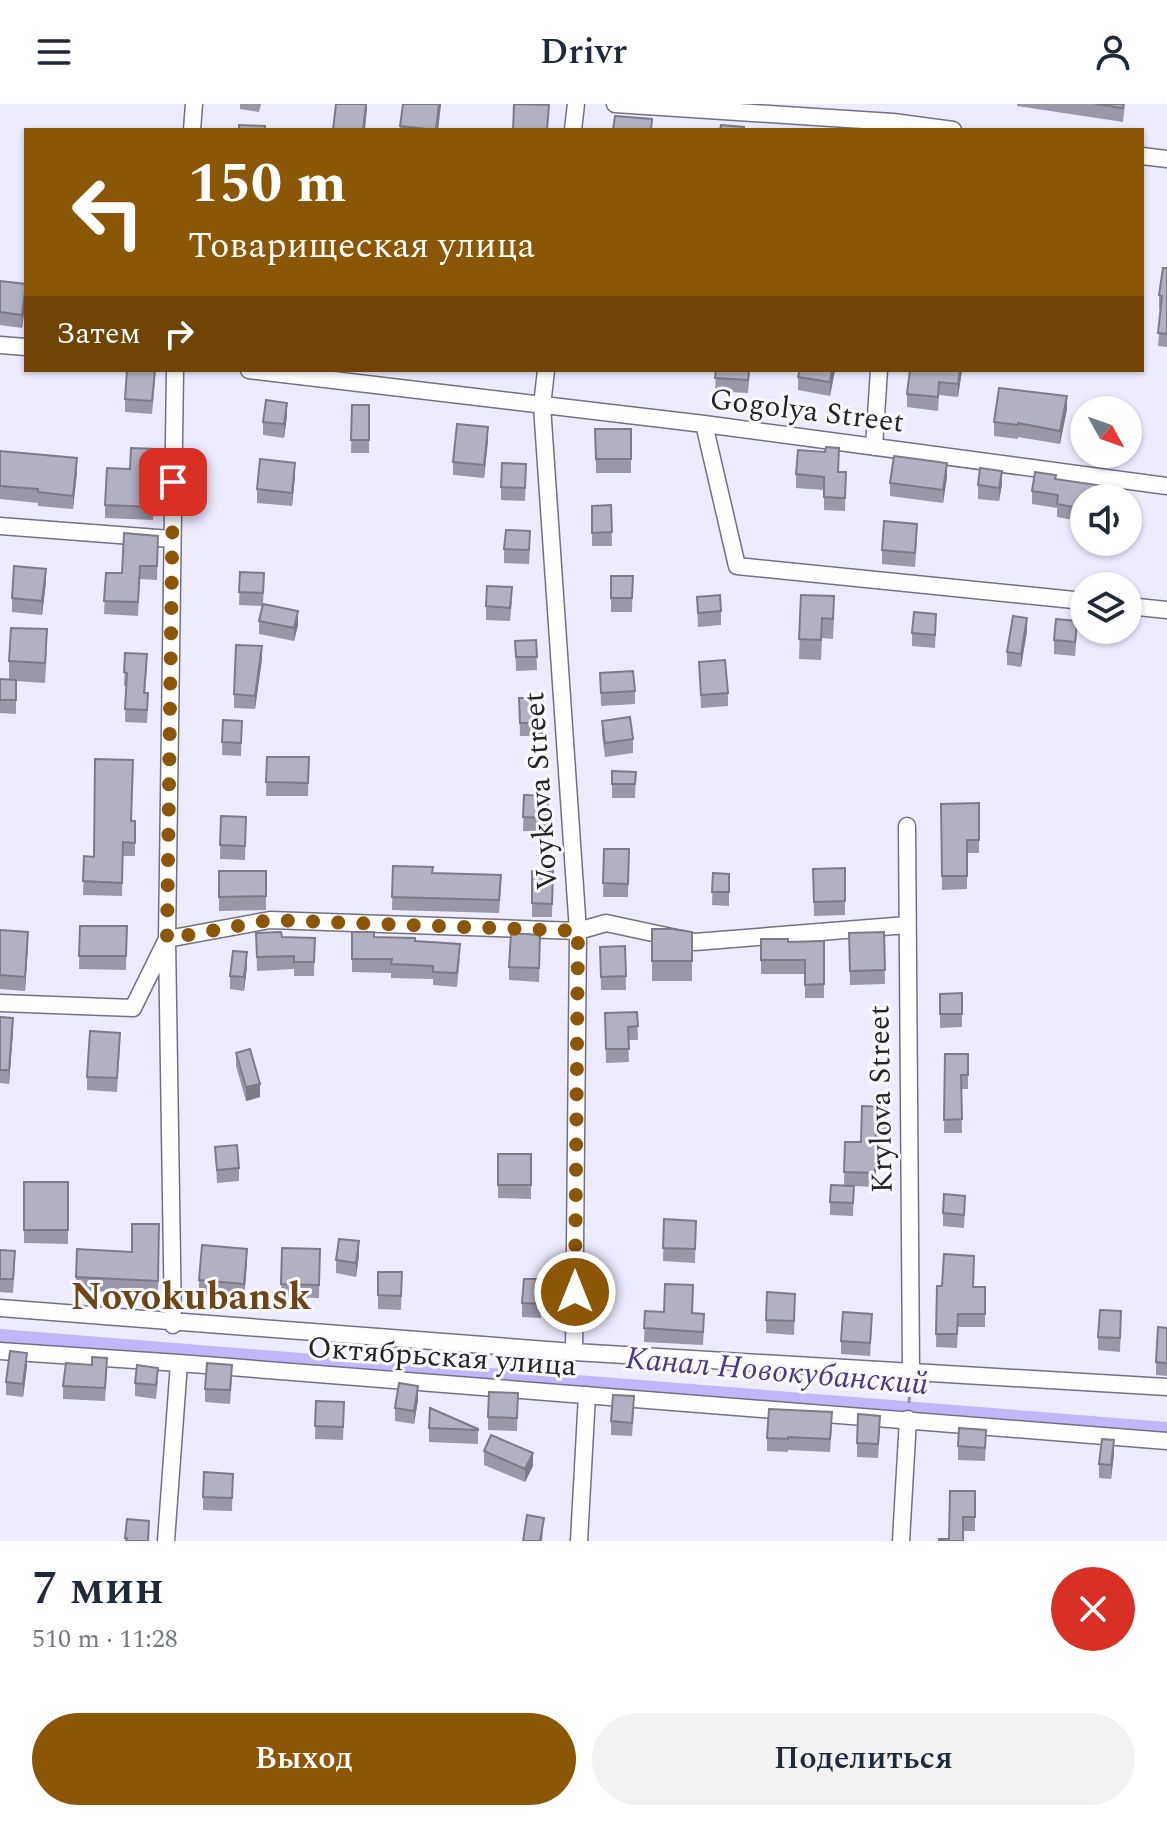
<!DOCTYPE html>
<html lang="ru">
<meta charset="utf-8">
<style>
body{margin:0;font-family:Spectral,serif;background:#f2f2f3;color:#1f2937;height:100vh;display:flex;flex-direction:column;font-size:30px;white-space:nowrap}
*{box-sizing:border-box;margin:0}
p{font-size:26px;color:#747a83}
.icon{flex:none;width:44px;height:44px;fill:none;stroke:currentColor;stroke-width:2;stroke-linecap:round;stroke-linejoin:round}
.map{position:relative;height:1437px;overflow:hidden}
.side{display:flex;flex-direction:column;background:#fff;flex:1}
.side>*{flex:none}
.banner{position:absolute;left:24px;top:24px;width:1120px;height:244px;border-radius:0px;box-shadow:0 2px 6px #0004;background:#8b5606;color:#fff;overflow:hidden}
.needle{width:52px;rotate:130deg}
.controls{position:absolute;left:1070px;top:292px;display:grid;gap:16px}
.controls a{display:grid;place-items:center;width:72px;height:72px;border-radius:50%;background:#fff;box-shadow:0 2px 6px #0004;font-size:40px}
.pin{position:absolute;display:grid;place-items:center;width:68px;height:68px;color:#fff;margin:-34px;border-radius:16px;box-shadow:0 4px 12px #0006}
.me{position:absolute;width:88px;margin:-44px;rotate:0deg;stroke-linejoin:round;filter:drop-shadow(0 0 6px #0008)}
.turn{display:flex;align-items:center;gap:28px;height:168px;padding:0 32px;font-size:36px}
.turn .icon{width:104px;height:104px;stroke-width:2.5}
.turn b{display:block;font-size:56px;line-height:68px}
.then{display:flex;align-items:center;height:76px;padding:0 32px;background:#0003;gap:16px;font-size:30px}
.round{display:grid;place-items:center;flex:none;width:84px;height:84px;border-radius:42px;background:#f2f2f3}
.overview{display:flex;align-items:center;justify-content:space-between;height:136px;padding:0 32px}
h1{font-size:48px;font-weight:600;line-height:60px}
.action{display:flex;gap:16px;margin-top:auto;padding:16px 32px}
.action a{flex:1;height:92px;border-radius:48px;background:#8b5606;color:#fff;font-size:32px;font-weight:600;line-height:92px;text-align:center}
.action a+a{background:#f2f2f3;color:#1f2937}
header{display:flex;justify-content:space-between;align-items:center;height:104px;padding:0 32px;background:#fff;font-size:36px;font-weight:600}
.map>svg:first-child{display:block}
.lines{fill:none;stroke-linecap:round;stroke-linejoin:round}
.canal{stroke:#c2b7fc;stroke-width:16}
.street-casing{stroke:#737183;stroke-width:19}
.path{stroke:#92909f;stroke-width:3;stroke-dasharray:6 6;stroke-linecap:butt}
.street{stroke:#fff;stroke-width:16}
.wall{fill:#9997a8}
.shaded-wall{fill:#7d7b88}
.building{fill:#b2b0c3;stroke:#7d7b88;stroke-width:2}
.route{stroke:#8b5606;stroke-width:14;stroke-dasharray:0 25.2}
.labels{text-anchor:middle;stroke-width:6;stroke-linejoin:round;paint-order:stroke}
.street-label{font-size:30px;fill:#24232b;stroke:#fafafe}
.water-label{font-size:32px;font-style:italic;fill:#4b3887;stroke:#fafafe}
.district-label{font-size:38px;font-weight:bold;fill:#6c4617;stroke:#fafafe}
</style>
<header><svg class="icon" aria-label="menu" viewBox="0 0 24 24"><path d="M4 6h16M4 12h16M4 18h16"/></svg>Drivr<svg class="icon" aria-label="person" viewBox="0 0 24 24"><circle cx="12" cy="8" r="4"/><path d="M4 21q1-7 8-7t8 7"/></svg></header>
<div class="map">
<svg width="1167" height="1437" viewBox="0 0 1167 1437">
<rect width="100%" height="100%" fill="#edebff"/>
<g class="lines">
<path class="canal" d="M0,1233L1167,1326"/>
<defs>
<path id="street" d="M615,0L893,18L953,26
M192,26L194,0
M573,26L576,0
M1142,52L1167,55
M0,241L26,243
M249,266L704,320L1167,382
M546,266L542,302L578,827L574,1248
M704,320L737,462L1084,497
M874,343L879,266
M0,422L171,435
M1128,502L1167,506
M907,722L911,1267
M0,899L133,904L167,835L270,816L578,827L606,819L695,838L907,821
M0,1204L574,1248L1167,1283
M173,1221L167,835L175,266
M0,1247L179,1259L1167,1337
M166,1437L179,1259
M579,1437L587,1291
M901,1437L908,1315"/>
</defs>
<use href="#street" class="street-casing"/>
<path class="path" d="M909,1299L910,1283"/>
<use href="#street" class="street"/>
</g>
<path class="wall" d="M240,0H261L259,8L240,5Z
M441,0L438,26H400V22Z
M1017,0H1125L1123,18L1017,2Z
M1167,164V243L1158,242L1161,205H1159V191Z
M0,177L26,180V195L22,224L0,221Z
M716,266H750L748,289L715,287Z
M835,266L830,292L798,286V273Z
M962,266L958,293L939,291L938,307L907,303V290Z
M155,278L152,310L125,308V295Z
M352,301H369V349H351Z
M1067,305L1060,340L1018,333V335L994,332V318Z
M287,312L284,334L263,331V318Z
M595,325H631V369H596Z
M488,337L484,374L453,371V358Z
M0,347L77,368L73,405L38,402V399L0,395Z
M155,359L153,416L105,414V401L130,365Z
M838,368H846L845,407L824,406V386L796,384V370Z
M295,372L292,402L257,399V385Z
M526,373L525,397L501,396V383Z
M947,373L943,399L890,392V379Z
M1056,375L1111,394H1084V418L1057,413V404L1032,400V387Z
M1002,380L999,397L978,395V381Z
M611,401L612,442H592V402Z
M158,432L157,476L140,475L138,512L104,510L106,469H122Z
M917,433L915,463L882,460V446Z
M530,441L529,460L504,459V445Z
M240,468L264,482L263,500L298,521L294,537L259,530V517L262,502L239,501Z
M611,472H633L632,508H611Z
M46,478L42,511L12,508V494Z
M801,491L834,513L833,535L822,534L821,556L799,555Z
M697,493L721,507V521L698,523Z
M512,497L510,517L486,516V502Z
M936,523L935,544L912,542V529Z
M1027,527L1021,563L1007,561V548Z
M1077,530L1075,552L1054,550V536Z
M536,536L537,566L516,567L515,537Z
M47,545L45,579L16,577V610L0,609V575L9,576V557Z
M125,549L147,564L145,589L148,603L147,619L125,618L126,582H124Z
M262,555L255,605L234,604V590Z
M699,558L728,589V602L701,604Z
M600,569L635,587V600L601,602Z
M519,594H543V632H520Z
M223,616L242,617L241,652L222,651Z
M602,617L633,635V649L605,653L602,631Z
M267,653H309L308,692H266Z
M612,667L636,668L635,694H612Z
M524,691L548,692V728L523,727Z
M979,699V749H967V785L942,786L941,700Z
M221,712L246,713L245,756L220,755Z
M131,717H135V752H123L122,792L83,791L84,752L94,753Z
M604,745H629L628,793H603Z
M393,762L501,784L499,809L392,806Z
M845,764V811L814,812L813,765Z
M219,767H266V806L219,807Z
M532,767H553L552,813H532Z
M713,769L729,770V802L712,801Z
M80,822H127L126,866L79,865Z
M652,825L692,828V877H652Z
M0,826L28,841L25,887L0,885Z
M352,828L374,833L415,837L460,854L457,883L433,881V875L391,874V869L352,868Z
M884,828L885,880L850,881L849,829Z
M256,829L282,833L315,834L314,872H294V865L257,867Z
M761,835L788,838L824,837V894H805V870H761Z
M625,842L626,886H601L600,843Z
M540,844L539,878L509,876V863Z
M247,862L244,887L230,885V872Z
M962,889V923L940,924V890Z
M637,908L638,936H628L629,958L606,959L605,909Z
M0,913L13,927L9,980L0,979Z
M120,942L117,988L87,986V973Z
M236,949L260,993L246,997L236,962Z
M945,950H968V985H961L962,1029H944Z
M886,1003L885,1040H876L875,1083L854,1082L853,1112L830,1111V1098L844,1081L845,1038H861Z
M215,1043L239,1064V1077L217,1079Z
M498,1050H531V1095L498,1094Z
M24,1078H68V1140L24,1139Z
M965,1105L964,1124L943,1122V1109Z
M664,1115L696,1117L695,1159L663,1157Z
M159,1120L158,1191L76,1186V1173L132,1148Z
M282,1144L320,1145L319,1194L281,1193Z
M0,1146L15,1161L13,1189L0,1188Z
M359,1151L356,1173L336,1169V1156Z
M247,1159L244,1194L199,1190V1176Z
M974,1165L973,1183H985V1223H958L957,1244L936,1243L937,1182H942Z
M378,1168H402L401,1206L378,1205Z
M542,1189L541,1214L522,1213V1199Z
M795,1203L794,1231L766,1229V1216Z
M645,1207L692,1210L704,1224L703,1241L644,1238Z
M1121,1220L1120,1248L1098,1246V1233Z
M872,1224L870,1252L841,1250V1237Z
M1167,1224V1272L1156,1271V1258Z
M92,1261L107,1268L105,1297L63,1295V1282Z
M27,1262L23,1293L6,1291V1278Z
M232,1274L230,1300L205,1298V1285Z
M158,1277L156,1295L135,1292V1279Z
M518,1289L517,1327L488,1326V1313Z
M418,1296L414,1320L395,1317V1304Z
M316,1297L344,1312L343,1336L315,1335Z
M634,1306L632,1332L611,1331V1317Z
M832,1322L830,1348L788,1346V1348L767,1347V1334Z
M429,1324L478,1325V1340L429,1338Z
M880,1325L878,1354L857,1353V1339Z
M986,1340L985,1357L958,1356V1342Z
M484,1347L533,1362L525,1378L484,1361Z
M1114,1350L1111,1375L1099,1374V1360Z
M233,1370L232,1407L203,1406V1393Z
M975,1387V1427H963L949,1435Z"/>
<path class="shaded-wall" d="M366,0H367V5L365,26H363Z
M439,0H441L438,26H436Z
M26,182V195L22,224V211Z
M832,266H835L830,292V278Z
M960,266H962L958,293V280Z
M1067,292V305L1060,340V327Z
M287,299V312L284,334V320Z
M488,323V337L484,374V361Z
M77,354V368L73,405V392Z
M295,359V372L292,402V389Z
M947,359V373L943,399V386Z
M1002,367V380L999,397V384Z
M46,465V478L42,511V497Z
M298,507V521L294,537V524Z
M1027,514V527L1021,563V550Z
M262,542V555L255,605V592Z
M28,828V841L25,887V873Z
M247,848V862L244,887V873Z
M13,914V927L9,980V966Z
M260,980V993L246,997V983Z
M359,1137V1151L356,1173V1159Z
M247,1145V1159L244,1194V1180Z
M27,1249V1262L23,1293V1280Z
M418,1282V1296L414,1320V1307Z
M1114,1336V1350L1111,1375V1361Z
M533,1349V1362L525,1378V1365Z
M544,1414L542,1437H540Z"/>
<path class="building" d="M336,0H366L363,26H333Z
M403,0H439L436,26L400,22Z
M514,0L549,1L547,26H513Z
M1095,0H1123V4Z
M615,12L652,15L651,26H613Z
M239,21L265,22V26H239Z
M721,21L744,23V26H720Z
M1163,164H1167V230L1158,229L1162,192L1159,191Z
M0,177L26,180L22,211L0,208Z
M127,266H155L152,297L125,295Z
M716,266H749L748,276L715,274Z
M800,266H832L830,278L798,273Z
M910,266H960L958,280L939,278L938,293L907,290Z
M999,284L1067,292L1060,327L1018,319V321L994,318Z
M266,296L287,299L284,320L263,318Z
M1092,300L1109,302V306H1091Z
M352,301H369V336H351Z
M457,320L488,323L484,361L453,358Z
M595,325H631V355H596Z
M826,343L839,344L838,368H846L845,394L824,393V373L796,370L798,346L825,348Z
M131,344L155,345L153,403L105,401L107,364L130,365Z
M0,347L77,354L73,392L38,388V385L0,382Z
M894,352L947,359L943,386L890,379Z
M260,355L295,359L292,389L257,385Z
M502,359L526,360L525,384L501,383Z
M980,364L1002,367L999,384L978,381Z
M1035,368L1056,371L1055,375L1111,383L1110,394H1084V405L1057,400L1058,391L1032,387Z
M611,401L612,428L592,429V402Z
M884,417L917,420L915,449L882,446Z
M506,426L530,427L529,446L504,445Z
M124,429L158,432L157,462H140L138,498L104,497L106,469H122Z
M14,462L46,465L42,497L12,494Z
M240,468L264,469L263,489L239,488Z
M611,472H633L632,494H611Z
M487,482L512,483L510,504L486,502Z
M720,491L721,507L698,509L697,493Z
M801,491L834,492L833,515L822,514L821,536L799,535Z
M263,500L298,507L294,524L259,517Z
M914,508L936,510L935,531L912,529Z
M1013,512L1027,514L1021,550L1007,548Z
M1056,515L1077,517L1075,538L1054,536Z
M11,524L47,525L45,559L9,557Z
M536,536L537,553H516L515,537Z
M236,541L262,542L255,592L234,590Z
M125,549L147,550L144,589H148L147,606L125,605L127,569L124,568Z
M725,556L728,589L701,591L699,558Z
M633,567L635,587L601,589L600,569Z
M0,575L16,576V596H0Z
M519,594H543V619H520Z
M630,613L633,635L605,639L602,617Z
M223,616L242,617L241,639L222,638Z
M267,653H309L308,679L266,678Z
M95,655L133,656L131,717H135V739L123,738L122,779L83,777L84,752L94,753Z
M612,667L636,668L635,680H612Z
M524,691L548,692V714L523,713Z
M979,699V736H967V772H942L941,700Z
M221,712L246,713L245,742L220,741Z
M604,745H629L628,780L603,779Z
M393,762L433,763L432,769L501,771L499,796L392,793Z
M845,764V797L814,798L813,765Z
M219,767H266V792L219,793Z
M532,767H553L552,800L532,799Z
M713,769L729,770V788H712Z
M80,822H127L126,852H79Z
M652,825H673L692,828V857H652Z
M0,826L28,828L25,873L0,871Z
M281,828L282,833L315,834L314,858H294V852L257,853L256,829Z
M352,828H374V833L415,834V837L460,840L457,869L433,868V862L391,860L392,855H352Z
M884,828L885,866L850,867L849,829Z
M511,829L540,831L539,864L509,863Z
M761,835H788V838L824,837V880L805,881V856H761Z
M625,842L626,872L601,873L600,843Z
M233,847L247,848L244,873L230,872Z
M962,889V910H940V890Z
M637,908L638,922L628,923L629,945H606L605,909Z
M0,913L13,914L9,966H0Z
M90,927L120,929L117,974L87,973Z
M250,945L260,980L246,983L236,949Z
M945,950H968V971H961L962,1015L944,1016Z
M862,1002L886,1003L885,1027H876L875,1069L844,1068L845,1038H861Z
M237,1041L239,1064L217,1066L215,1043Z
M498,1050H531V1081H498Z
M24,1078H68V1126H24Z
M831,1081L854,1082L853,1099L830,1098Z
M944,1090L965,1092L964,1111L943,1109Z
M664,1115L696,1117L695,1145L663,1144Z
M132,1120H159L158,1177L76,1173L77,1145L132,1148Z
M339,1135L359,1137L356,1159L336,1156Z
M202,1141L247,1145L244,1180L199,1176Z
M282,1144L320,1145L319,1181L281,1180Z
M0,1146L15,1147L13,1175H0Z
M944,1150L974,1152L973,1183H985V1210H958L957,1230H936L937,1182H942Z
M378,1168H402L401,1192L378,1191Z
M524,1175H542L541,1200L522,1199Z
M665,1180L693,1181L692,1209L704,1210L703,1228L644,1224L645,1207L664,1208Z
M767,1188L795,1190L794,1217L766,1216Z
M1100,1206L1121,1207L1120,1234L1098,1233Z
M843,1208L872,1210L870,1239L841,1237Z
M1158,1223L1167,1224V1259L1156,1258Z
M10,1247L27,1249L23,1280L6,1278Z
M92,1253L107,1254L105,1284L63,1282L66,1259L92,1261Z
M207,1259L232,1261L230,1286L205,1285Z
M137,1261L158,1264L156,1281L135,1279Z
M399,1279L418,1282L414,1307L395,1304Z
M489,1288L518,1289L517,1314L488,1313Z
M613,1291L634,1292L632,1319L611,1317Z
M316,1297L344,1298L343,1323L315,1322Z
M430,1304L478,1325V1326L429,1324Z
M769,1305L832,1308L830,1335L788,1333V1335L767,1334Z
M858,1310L880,1312L878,1340L857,1339Z
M959,1324L986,1326L985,1344L958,1342Z
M491,1331L533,1349L525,1365L484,1347Z
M1102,1335L1114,1336L1111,1361L1099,1360Z
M204,1368L233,1370L232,1394L203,1393Z
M950,1387H975V1413H963V1437H939V1435H949Z
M527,1411L544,1414L540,1437H523Z
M127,1415L149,1417L148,1437H126L127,1434H125Z"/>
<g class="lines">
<path class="route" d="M173,378L167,835L270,816L578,827L575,1188"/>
</g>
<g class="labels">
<g class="street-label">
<text transform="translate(807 306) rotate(7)" y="10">Gogolya Street</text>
<text transform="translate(540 687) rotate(-94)" y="10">Voykova Street</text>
<text transform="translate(880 995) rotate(-91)" y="10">Krylova Street</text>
<text transform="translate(442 1252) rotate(4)" y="10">Октябрьская улица</text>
</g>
<g class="water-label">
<text transform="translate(777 1266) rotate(5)" y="11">Канал Новокубанский</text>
</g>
<g class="district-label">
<text x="191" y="1205">Novokubansk</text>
</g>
</g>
</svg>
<div class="controls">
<a><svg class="needle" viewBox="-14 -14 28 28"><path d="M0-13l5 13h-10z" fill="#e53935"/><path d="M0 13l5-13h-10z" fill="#747a83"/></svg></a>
<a><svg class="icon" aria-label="sound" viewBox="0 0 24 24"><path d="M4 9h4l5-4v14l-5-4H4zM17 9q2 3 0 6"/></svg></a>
<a><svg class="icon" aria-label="layers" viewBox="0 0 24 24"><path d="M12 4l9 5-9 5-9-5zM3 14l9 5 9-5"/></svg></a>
</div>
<div class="pin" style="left:173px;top:378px;background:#d93025"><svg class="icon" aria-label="arrive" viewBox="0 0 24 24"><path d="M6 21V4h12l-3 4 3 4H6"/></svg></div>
<svg class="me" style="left:575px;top:1188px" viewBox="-20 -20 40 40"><circle r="17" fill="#8b5606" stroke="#fff" stroke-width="3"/><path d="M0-11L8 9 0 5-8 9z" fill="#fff"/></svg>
<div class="banner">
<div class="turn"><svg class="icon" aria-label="left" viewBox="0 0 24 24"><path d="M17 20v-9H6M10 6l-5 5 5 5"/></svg><div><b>150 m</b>Товарищеская улица</div></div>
<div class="then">Затем<svg class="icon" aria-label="right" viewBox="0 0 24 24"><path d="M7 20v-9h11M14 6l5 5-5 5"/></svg></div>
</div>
</div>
<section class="side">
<div class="overview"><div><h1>7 мин</h1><p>510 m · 11:28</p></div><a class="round" style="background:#d93025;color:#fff"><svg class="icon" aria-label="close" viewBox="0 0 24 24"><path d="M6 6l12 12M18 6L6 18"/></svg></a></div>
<div class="action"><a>Выход</a><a>Поделиться</a></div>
</section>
